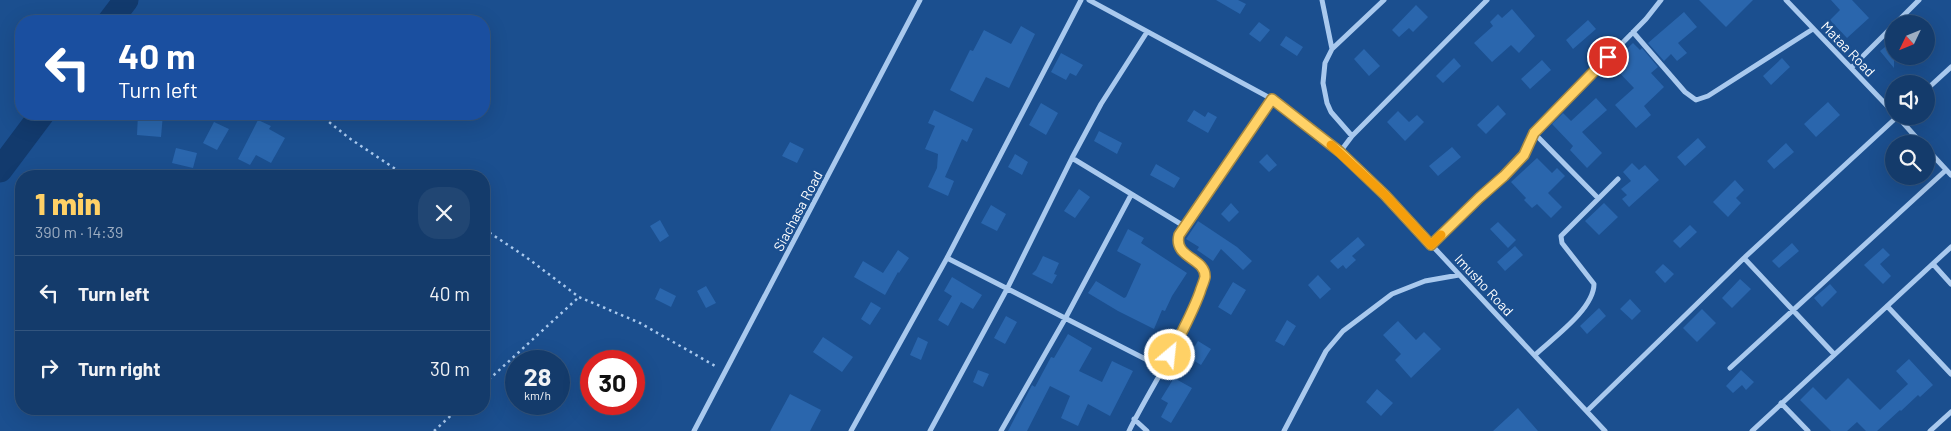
<!DOCTYPE html>
<meta charset="utf-8">
<style>
body{margin:0;font-family:Barlow,sans-serif;background:#214673;color:#f1f3f6;height:100vh;display:flex;flex-direction:column;font-size:19px;white-space:nowrap}
*{box-sizing:border-box;margin:0}
p{font-size:16px;color:#9dadc1}
.icon{flex:none;width:28px;height:28px;fill:none;stroke:currentColor;stroke-width:2;stroke-linecap:round;stroke-linejoin:round}
.map{position:relative;flex:1;overflow:hidden}
.drawer{position:absolute;left:15px;top:170px;width:475px;height:245px;display:flex;flex-direction:column;background:#143b6b;border-radius:20px;box-shadow:0 5px 20px #0002,0 0 0 1px #33557e}
.drawer>*{flex:none}
.banner{position:absolute;left:15px;top:15px;width:475px;height:105px;border-radius:20px;box-shadow:0 5px 20px #0002,0 0 0 1px #33557e;background:#1a4fa0;color:#fff;overflow:hidden}
.needle{width:32px;rotate:227deg}
.buttons{position:absolute;left:1885px;top:15px;display:grid;gap:10px}
.buttons a{display:grid;place-items:center;width:50px;height:50px;border-radius:50%;background:#143b6b;box-shadow:0 5px 20px #0002,0 0 0 1px #33557e;font-size:25px}
.speed{position:absolute;left:505px;top:350px;display:flex;gap:10px;font-size:25px;font-weight:700;text-align:center}
.speed>*{display:grid;place-content:center;width:65px;height:65px;border-radius:50%;background:#143b6b;box-shadow:0 5px 20px #0002,0 0 0 1px #33557e;line-height:1}
.speed small{font-size:12px;font-weight:400}
.speed .limit{border:8px solid #d22;background:#fff;color:#111}
.pin{position:absolute;display:grid;place-items:center;width:42px;height:42px;color:#fff;margin:-21px;border:2px solid #fff;border-radius:50%;box-shadow:0 1px 5px #0007}
.me{position:absolute;width:55px;margin:-28px;rotate:28deg;stroke-linejoin:round;filter:drop-shadow(0 0 4px #0008)}
.turn{display:flex;align-items:center;gap:18px;height:105px;padding:0 20px;font-size:22px}
.turn .icon{width:65px;height:65px;stroke-width:2.5}
.turn b{display:block;font-size:35px;line-height:42px}
.round{display:grid;place-items:center;flex:none;width:52px;height:52px;border-radius:20px;background:#214673}
.headline{display:flex;align-items:center;justify-content:space-between;height:85px;padding:0 20px}
h1{font-size:30px;font-weight:800;line-height:38px;color:#ffd166}
ul{padding:0;list-style:none}
li{display:flex;align-items:center;gap:15px;height:75px;padding:0 20px;border-top:1px solid #33557e}
li div{flex:1}
li b{display:block;font-size:19px}
li em{font-style:normal}
.map>svg:first-child{display:block}
.lines{fill:none;stroke-linecap:round;stroke-linejoin:round}
.river{stroke:#123a6d;stroke-width:25}
.building{fill:#2a66ad}
.path{stroke:#a9c9ee;stroke-width:2.5;stroke-dasharray:2.5 4;stroke-linecap:butt}
.minor{stroke:#a9c9ee;stroke-width:5}
.route-casing{stroke:#a68842;stroke-width:12}
.route{stroke:#ffd166;stroke-width:9}
.slow{stroke:#f59e0b;stroke-width:9}
.labels{text-anchor:middle;stroke-width:5;stroke-linejoin:round;paint-order:stroke}
.street-label{font-size:14px;fill:#fff;stroke:#1b4f8f}
</style>
<div class="map">
<svg width="1951" height="431" viewBox="0 0 1951 431">
<rect width="100%" height="100%" fill="#1b4f8f"/>
<g class="lines">
<path class="river" d="M110,21L126,0
M0,170L42,114"/>
</g>
<path class="building" d="M1216,0H1238L1246,4L1240,14Z
M1699,0H1753L1726,27Z
M1831,0H1852L1869,18L1847,38L1830,20L1840,10Z
M1416,5L1428,17L1413,32L1409,28L1399,37L1392,30Z
M1512,9L1535,36L1519,53L1511,45L1492,62L1474,43L1493,26L1490,22L1498,14L1502,18Z
M1684,12L1697,27L1678,43L1687,53L1677,61L1671,54L1664,61L1648,43Z
M1588,20L1596,29L1573,49L1566,40Z
M1259,22L1270,30L1260,42L1249,34Z
M1021,26L1035,34L1009,88L986,77L973,102L950,90L970,50L973,51L984,30L1011,44Z
M1286,36L1303,47L1297,56L1280,45Z
M1894,40V68L1880,51Z
M1633,43L1640,50L1642,48L1658,67L1651,73L1664,87L1644,106L1651,115L1636,128L1615,105L1634,88L1611,64Z
M1364,49L1380,66L1369,76L1354,59Z
M1061,53L1083,65L1076,76L1070,73L1066,80L1051,72Z
M1454,58L1461,66L1443,83L1436,76Z
M1782,58L1790,67L1771,85L1763,76Z
M1542,60L1551,70L1530,89L1521,79Z
M1596,98L1607,110L1582,132L1602,153L1587,168L1570,150L1573,146L1552,124L1563,113L1571,121Z
M1828,102L1840,115L1816,137L1804,124Z
M1041,103L1058,113L1046,135L1029,125Z
M1498,105L1506,114L1486,134L1477,125Z
M934,110L973,129L967,142L962,139L945,177L954,181L948,196L928,187L937,168L938,154L925,149L935,126L928,123Z
M1194,110L1205,117L1208,112L1217,117L1208,133L1187,121Z
M1398,111L1409,122L1417,115L1424,122L1405,141L1387,122Z
M138,114H163L161,137L137,135Z
M258,120L271,126L269,129L285,138L271,163L256,155L250,165L238,159Z
M214,122L229,129L217,150L203,143Z
M1099,131L1122,143L1117,154L1094,141Z
M1698,138L1706,147L1685,166L1677,157Z
M790,142L804,149L797,163L782,156Z
M1786,143L1794,152L1774,169L1767,161Z
M1452,147L1461,157L1438,176L1429,166Z
M176,148L197,153L193,168L172,163Z
M1015,154L1028,162L1022,175L1008,167Z
M1267,154L1277,165L1269,172L1259,162Z
M1537,158L1552,173L1557,168L1565,176L1548,193L1562,207L1551,218L1537,204L1532,208L1524,200L1526,198L1511,182Z
M1632,163L1639,170L1645,165L1659,180L1629,207L1622,199L1627,195L1621,189L1631,181L1623,172Z
M1156,164L1180,178L1174,188L1150,175Z
M1735,180L1744,190L1736,198L1741,203L1728,217L1713,202Z
M1079,189L1090,197L1075,218L1064,211Z
M1231,203L1239,212L1229,222L1221,214Z
M1604,203L1618,217L1599,235L1585,221Z
M991,205L1006,214L997,231L981,223Z
M660,220L669,236L660,242L650,226Z
M1198,221L1237,247L1252,261L1243,270L1221,249L1213,261L1197,250L1199,247L1186,239Z
M1498,222L1516,240L1508,248L1490,229Z
M1690,225L1697,232L1680,248L1673,241Z
M1128,229L1144,238L1141,243L1187,273L1172,296L1165,311L1162,310L1154,329L1118,311L1088,293L1096,281L1124,298L1126,297L1141,264L1117,251Z
M1358,237L1365,245L1352,256L1356,260L1346,269L1343,265L1338,269L1330,261Z
M1792,243L1799,251L1779,268L1772,261Z
M1515,246L1523,255L1505,271L1497,262Z
M1883,248L1890,255L1880,264L1891,276L1883,284L1864,265Z
M898,250L909,258L899,273L898,272L885,295L854,277L863,261L883,273Z
M1043,256L1059,263L1054,274L1057,275L1052,284L1032,274L1036,270Z
M1663,264L1674,274L1665,283L1655,272Z
M1318,275L1331,289L1320,299L1308,285Z
M952,277L982,295L973,309L961,302L948,326L938,320L952,296L944,291Z
M1740,279L1751,289L1732,308L1722,298Z
M1233,282L1246,290L1231,315L1218,307Z
M1830,284L1837,292L1822,307L1814,298Z
M706,286L716,303L706,308L697,291Z
M660,288L676,296L671,307L655,299Z
M1630,299L1641,311L1632,320L1620,309Z
M871,302L881,308L870,325L861,319Z
M1599,308L1606,316L1587,334L1580,326Z
M1702,309L1716,323L1697,342L1683,328Z
M1006,316L1017,322L1005,344L994,338Z
M1287,320L1296,326L1284,346L1275,341Z
M1398,321L1416,340L1424,332L1441,349L1411,378L1395,360L1401,354L1383,335Z
M1068,334L1092,348L1079,371L1102,382L1112,361L1133,371L1110,416L1088,404L1078,426L1061,418L1070,396L1050,386L1027,431H1008L1032,385L1035,387L1051,357L1054,358Z
M823,337L853,357L842,372L813,352Z
M918,337L928,342L921,360L910,355Z
M1198,341L1211,349L1201,365L1188,357Z
M1909,359L1933,385L1920,397L1918,395L1901,411L1900,410L1877,431H1866L1857,422L1847,431H1831L1800,400L1813,387L1826,400L1848,378L1880,410L1908,384L1896,371Z
M978,370L989,374L983,387L973,382Z
M1741,370L1754,382L1746,390L1742,385L1733,393L1726,386Z
M1174,378L1192,388L1171,423L1161,417L1168,403L1161,399Z
M1377,389L1393,403L1381,416L1366,402Z
M790,394L821,410L810,431H770Z
M1518,408L1538,431H1493Z"/>
<g class="lines">
<path class="path" d="M319,114L349,138L406,176
M484,229L526,257L579,297L640,323L717,367
M484,384L579,297
M434,431L458,409"/>
<path class="minor" d="M1089,0L1272,99L1340,152L1385,195L1605,431
M1322,0L1332,49
M1786,0L1894,113
M1895,24L1919,0
M1633,32L1685,92L1696,100L1708,96L1813,29
M1851,68L1894,25
M1926,90L1951,67
M1897,116L1922,144
M1534,133L1598,198
M1352,136L1331,112L1327,103L1323,83L1325,63L1332,49L1384,0
M1926,148L1951,175
M1340,152L1352,136L1487,0
M1072,158L1184,226
M1431,245L1479,198L1504,176L1524,155L1534,133L1646,19L1661,0
M947,258L1163,368
M1744,258L1834,354
M1933,264L1951,284
M1887,306L1951,374
M1535,355C1553,338 1594,309 1594,284L1562,243L1561,236L1618,179
M1730,368L1946,170
M1781,403L1808,431
M1587,411L1744,258L1898,116
M1134,419L1147,431
M694,431L920,0
M851,431L947,258L1081,0
M930,431L1007,289L1072,158L1101,104L1147,32
M1001,431L1065,319L1131,195
M1129,431C1151,387 1180,345 1197,299C1199,292 1205,284 1205,277C1206,258 1173,258 1179,235L1272,99
M1284,431L1326,351L1343,331L1392,294L1425,281L1459,275
M1752,431L1951,247
M1930,431L1951,412"/>
</g>
<g class="lines">
<defs>
<path id="route" d="M1170,355C1181,334 1192,314 1200,292C1201,288 1204,282 1205,277C1206,258 1173,258 1179,235L1272,99L1340,152L1385,195L1431,245L1479,198L1504,176L1524,155L1534,133L1608,57"/>
</defs>
<use href="#route" class="route-casing"/>
<use href="#route" class="route"/>
<path class="slow" d="M1331,145L1385,195L1431,245L1441,235"/>
</g>
<g class="labels">
<g class="street-label">
<text transform="translate(1848 49) rotate(46)" y="5">Mataa Road</text>
<text transform="translate(798 211) rotate(-62)" y="5">Siachasa Road</text>
<text transform="translate(1484 285) rotate(47)" y="5">Imusho Road</text>
</g>
</g>
</svg>
<div class="buttons">
<a><svg class="needle" viewBox="-14 -14 28 28"><path d="M0-13l5 13h-10z" fill="#e53935"/><path d="M0 13l5-13h-10z" fill="#9dadc1"/></svg></a>
<a><svg class="icon" aria-label="sound" viewBox="0 0 24 24"><path d="M4 9h4l5-4v14l-5-4H4zM17 9q2 3 0 6"/></svg></a>
<a><svg class="icon" aria-label="search" viewBox="0 0 24 24"><circle cx="10" cy="10" r="6"/><path d="M15 15l6 6"/></svg></a>
</div>
<div class="speed"><div>28<small>km/h</small></div><div class="limit">30</div></div>
<div class="pin" style="left:1608px;top:57px;background:#d93025"><svg class="icon" aria-label="arrive" viewBox="0 0 24 24"><path d="M6 21V4h12l-3 4 3 4H6"/></svg></div>
<svg class="me" style="left:1170px;top:355px" viewBox="-20 -20 40 40"><circle r="17" fill="#ffd166" stroke="#fff" stroke-width="3"/><path d="M0-11L8 9 0 5-8 9z" fill="#fff"/></svg>
<div class="banner">
<div class="turn"><svg class="icon" aria-label="left" viewBox="0 0 24 24"><path d="M17 20v-9H6M10 6l-5 5 5 5"/></svg><div><b>40 m</b>Turn left</div></div>
</div>
<section class="drawer">
<div class="headline"><div><h1>1 min</h1><p>390 m · 14:39</p></div><a class="round"><svg class="icon" aria-label="close" viewBox="0 0 24 24"><path d="M6 6l12 12M18 6L6 18"/></svg></a></div>
<ul>
<li><svg class="icon" aria-label="left" viewBox="0 0 24 24"><path d="M17 20v-9H6M10 6l-5 5 5 5"/></svg><div><b>Turn left</b></div><em>40 m</em></li>
<li><svg class="icon" aria-label="right" viewBox="0 0 24 24"><path d="M7 20v-9h11M14 6l5 5-5 5"/></svg><div><b>Turn right</b></div><em>30 m</em></li>
</ul>
</section>
</div>
